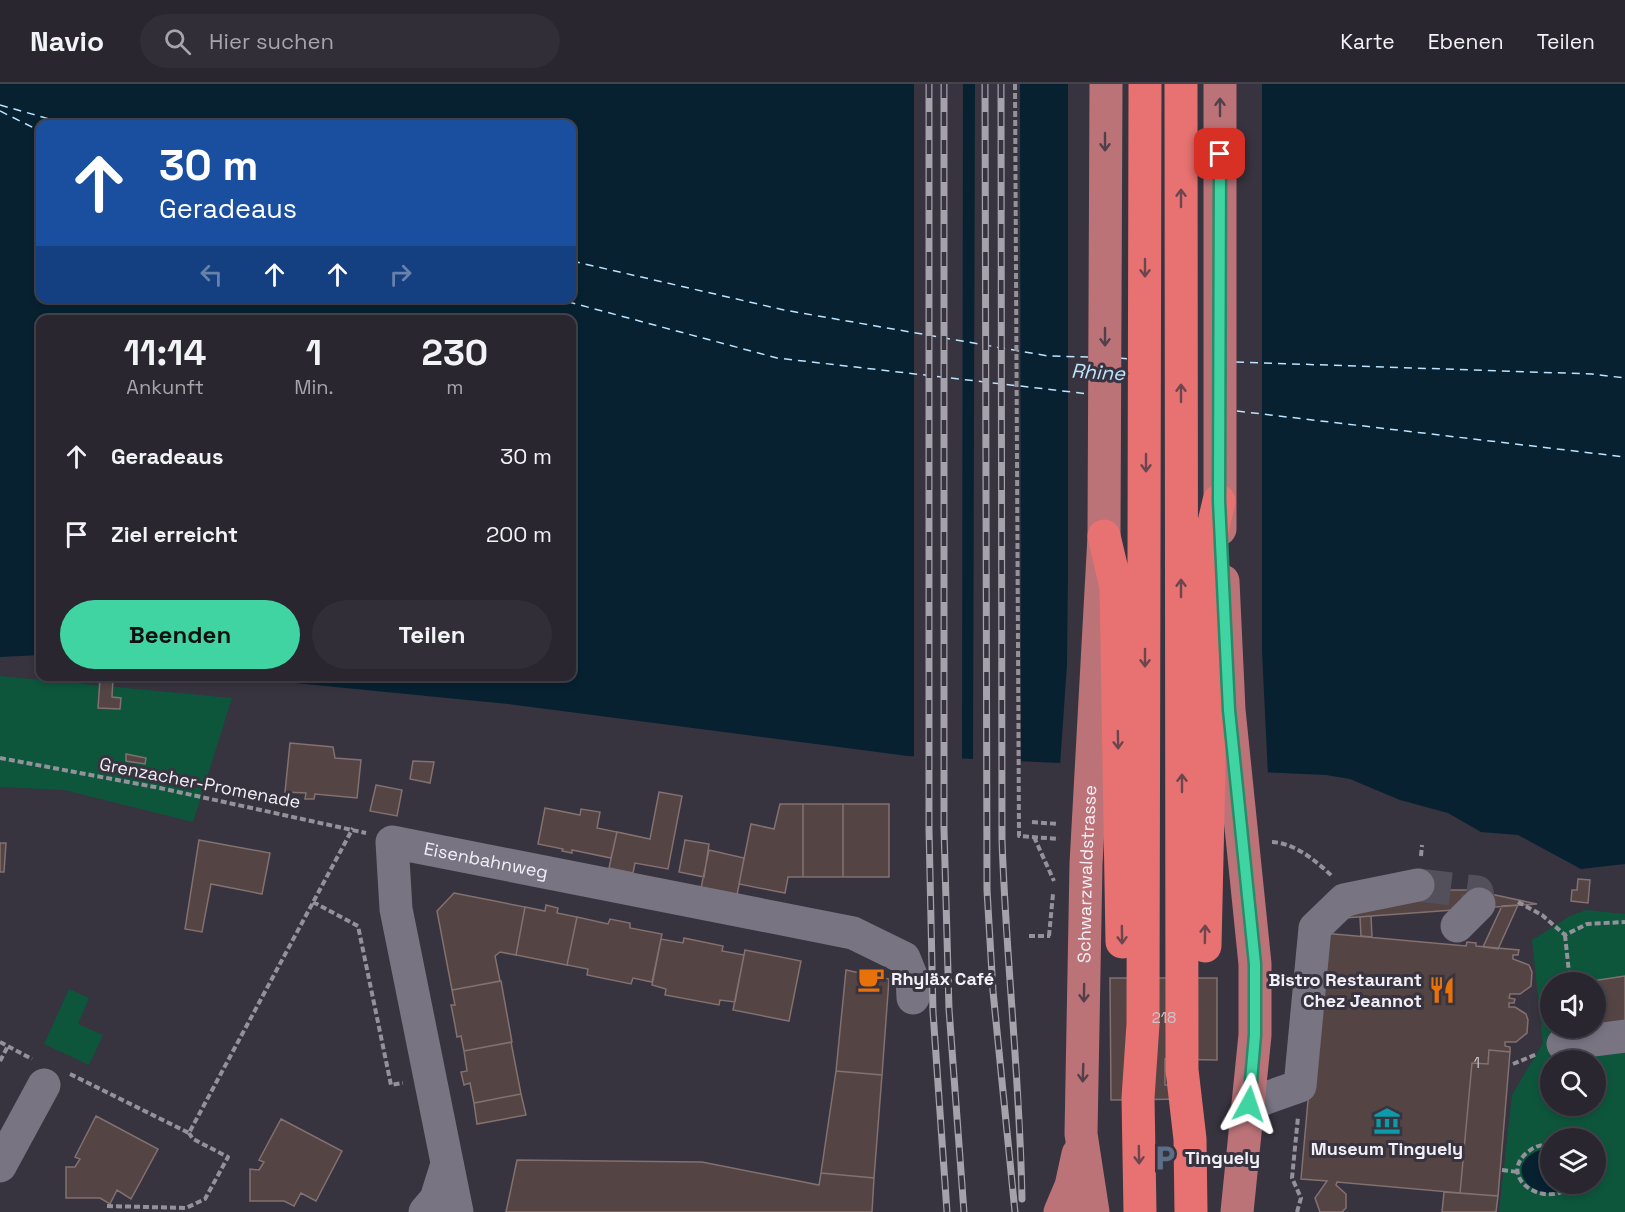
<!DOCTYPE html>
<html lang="de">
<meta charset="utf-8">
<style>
body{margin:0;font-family:"Space Grotesk",sans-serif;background:#312e37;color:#f1f3f6;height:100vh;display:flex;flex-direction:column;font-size:22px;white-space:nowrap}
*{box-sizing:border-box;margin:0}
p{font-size:20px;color:#a5a5aa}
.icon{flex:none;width:33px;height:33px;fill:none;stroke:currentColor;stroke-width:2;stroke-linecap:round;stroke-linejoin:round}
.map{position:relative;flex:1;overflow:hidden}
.sheet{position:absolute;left:36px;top:231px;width:540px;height:366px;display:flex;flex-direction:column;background:#29262f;border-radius:12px;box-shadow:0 3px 9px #0003,0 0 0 2px #45434b}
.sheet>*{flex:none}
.guide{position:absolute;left:36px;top:36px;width:540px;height:183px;border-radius:12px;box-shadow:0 3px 9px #0003,0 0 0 2px #45434b;background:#1a4fa0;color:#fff;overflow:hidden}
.fabs{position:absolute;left:1540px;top:888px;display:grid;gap:12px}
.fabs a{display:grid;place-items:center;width:66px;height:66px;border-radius:50%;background:#29262f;box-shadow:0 3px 9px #0003,0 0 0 2px #45434b;font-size:30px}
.pin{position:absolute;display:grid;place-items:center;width:51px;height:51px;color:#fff;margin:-26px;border-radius:12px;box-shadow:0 3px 9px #0006}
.me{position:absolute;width:66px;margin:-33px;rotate:5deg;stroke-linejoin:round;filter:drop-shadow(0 0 4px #0008)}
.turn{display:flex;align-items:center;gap:21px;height:126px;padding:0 24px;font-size:27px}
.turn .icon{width:78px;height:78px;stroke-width:2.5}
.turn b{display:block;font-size:42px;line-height:51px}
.lanes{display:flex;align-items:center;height:57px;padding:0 24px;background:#0003;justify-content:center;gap:30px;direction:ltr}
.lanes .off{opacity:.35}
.eta{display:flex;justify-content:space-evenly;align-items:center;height:102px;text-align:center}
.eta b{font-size:36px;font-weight:800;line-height:42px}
.button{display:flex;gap:12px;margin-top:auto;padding:12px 24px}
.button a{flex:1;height:69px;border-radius:36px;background:#40d4a2;color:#111;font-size:24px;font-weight:800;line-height:69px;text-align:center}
.button a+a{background:#312e37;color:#f1f3f6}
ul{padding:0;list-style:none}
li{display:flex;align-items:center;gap:18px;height:78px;padding:0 24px}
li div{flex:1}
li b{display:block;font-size:22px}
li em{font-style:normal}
header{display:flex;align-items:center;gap:36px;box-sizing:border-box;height:84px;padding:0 30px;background:#29262f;border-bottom:2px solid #45434b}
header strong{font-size:28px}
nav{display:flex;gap:33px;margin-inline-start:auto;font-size:21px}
.search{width:420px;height:54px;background:#312e37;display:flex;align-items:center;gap:15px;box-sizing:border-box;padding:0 21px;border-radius:33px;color:#a5a5aa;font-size:22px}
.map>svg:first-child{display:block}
.green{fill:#0d563c;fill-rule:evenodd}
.water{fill:#072131;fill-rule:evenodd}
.pier{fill:#37333f}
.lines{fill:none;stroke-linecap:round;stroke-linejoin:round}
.ferry{stroke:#bce3ff;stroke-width:1.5;stroke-dasharray:8 6;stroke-linecap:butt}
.building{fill:#544443;stroke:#827170;stroke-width:1.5}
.minor-tunnel{stroke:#534f5b;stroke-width:33;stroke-dasharray:33 16;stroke-linecap:butt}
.path{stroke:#95919b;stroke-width:4;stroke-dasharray:6 3;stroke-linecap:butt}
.minor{stroke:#787482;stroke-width:33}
.major{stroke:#bb7378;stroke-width:33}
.highway{stroke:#e77271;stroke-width:33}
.rail-casing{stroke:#a5a2ac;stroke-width:7}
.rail{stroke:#37333f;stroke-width:4.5;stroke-dasharray:14;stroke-linecap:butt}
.oneway{stroke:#51404a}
.oneway2{stroke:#6c464e}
.route-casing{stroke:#2a8a69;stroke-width:15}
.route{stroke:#40d4a2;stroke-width:10}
.labels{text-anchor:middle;stroke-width:6;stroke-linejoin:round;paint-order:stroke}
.number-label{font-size:15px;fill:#cac4ca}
.street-label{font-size:18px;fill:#f2eff7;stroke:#37333f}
.poi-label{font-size:18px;font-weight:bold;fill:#f2eff7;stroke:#37333f;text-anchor:start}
.water-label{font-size:20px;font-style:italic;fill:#bce3ff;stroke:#37333f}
</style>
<header>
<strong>Navio</strong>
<div class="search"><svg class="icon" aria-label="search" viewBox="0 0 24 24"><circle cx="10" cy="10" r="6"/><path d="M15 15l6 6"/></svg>Hier suchen</div>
<nav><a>Karte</a><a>Ebenen</a><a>Teilen</a></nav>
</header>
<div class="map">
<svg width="1625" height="1128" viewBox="0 0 1625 1128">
<rect width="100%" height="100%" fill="#37333f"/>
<path class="green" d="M0,592L232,614L193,738L64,706L0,703Z
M1586,826L1625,830V1128H1499L1512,1011L1543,959L1532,856L1570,832ZM1551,898H1596V944H1551ZM1551,976H1596V1022H1551ZM1551,1054H1596V1100H1551Z
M69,905L89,914L78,940L103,951L89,981L44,960Z"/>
<path class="water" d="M0,0H1625V780L1581,785L1518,751L1481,748L1448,729L1400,716L1350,695L1326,691L908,672L508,620L233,593L572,592V236H40V571L0,573ZM40,40H572V214H40Z
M1540,1066H1551V1100H1568C1543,1128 1495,1083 1540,1066Z"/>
<path class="pier" d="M914,0H963L962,677L914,675Z
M975,0H1020L1021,680L973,678Z
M1068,0H1262V567L1268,691L1060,682L1067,580L1068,487Z"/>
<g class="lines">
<path class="ferry" d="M0,21L67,40
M0,27L40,47
M572,177L784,226L1048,272L1088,273
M554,214L777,274L1089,310
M1119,274L1130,275
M1236,278L1592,290L1625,294
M1237,327L1625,373"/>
</g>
<path class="building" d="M100,595H113L112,613L121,614L120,625L98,624Z
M290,659L333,663L335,674L361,676L357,714L315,710L314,715H305L306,709L285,708Z
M126,670L146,674L145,680L126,677Z
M413,677L434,678L430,699L410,695Z
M376,701L402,706L397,732L370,727Z
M659,708L682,712L668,785L635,779L633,789L609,784L617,748L650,755Z
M780,720H803V793H788L785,809L739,800L751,740L774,745Z
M803,720H843V793H803Z
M843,720H889V793H843Z
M545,724L580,731L581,725L600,728L597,744L617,748L611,774L572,766V769L562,767L563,765L538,760Z
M199,756L270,769L262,810L211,800L202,848L185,845Z
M685,756L709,760L704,793L679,788Z
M0,759H6L4,788H0Z
M709,766L744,774L737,811L701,804Z
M1578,795L1590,796L1588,819L1571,817L1572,806H1577Z
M1441,806H1472L1537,820L1344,834L1406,811Z
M454,809L525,823L516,871L500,868L495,872L500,897L452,906L437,827Z
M546,821L558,824L557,829L577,833L567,881L516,871L525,823L545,827Z
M1518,821L1498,865L1483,863L1502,822Z
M1371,832L1372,853L1361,852L1360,833Z
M577,833L608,840L610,835L630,839V844L662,850L652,898L633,894L631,900L587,891L588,885L567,881Z
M1323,849L1466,862L1467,858L1476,859V862L1519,866L1518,871H1513V875L1529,881L1532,888L1531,902L1520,910H1510L1509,914L1515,915L1514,919H1509V923H1515L1526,930L1528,936L1527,949L1516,958H1505V962L1510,963V968L1489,966L1488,980L1472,979L1460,1109L1337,1098L1336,1101L1346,1110V1124L1342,1128H1320L1315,1114L1327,1097L1301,1095Z
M684,854L723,862L722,867L744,871L735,918L720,916L719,921L665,911L666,905L652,901L661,855L683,859Z
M745,866L801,877L789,937L733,926Z
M846,886L889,895L882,991L836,987Z
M1625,892V938L1597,943L1596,898L1592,897Z
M1110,894H1217V976L1165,975V1001H1187V1015L1111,1016Z
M501,897L512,958L464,967L461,952L457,953L455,941L451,921H455L452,906Z
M511,958L521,1010L474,1019L470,999L464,1001L461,988L467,987L464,967Z
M1489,966L1510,968L1498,1112L1460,1109L1472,979L1488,980Z
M836,987L882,991L874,1094L821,1089Z
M521,1010L526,1031L477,1040L474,1019Z
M96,1032L158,1065L131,1115L117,1106L110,1120L100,1114H66V1083H75L80,1075L75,1073Z
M281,1035L342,1067L316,1117L301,1109L294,1122L284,1117H250V1085L259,1086L264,1078L259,1076Z
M517,1076L702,1078L819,1101L821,1089L874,1094L872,1128H506Z
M1444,1108L1498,1112L1496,1128H1442Z"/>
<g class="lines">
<path class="minor-tunnel" d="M1418,801L1477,808L1479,820"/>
<path class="path" d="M1015,0L1019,752L1059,755
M0,674L160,704L366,749
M1032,738L1058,740
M1034,753L1054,797
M1272,758C1295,759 1316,777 1332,792
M1421,772L1422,761
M313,818L358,842L391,1001L403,999
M1518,818L1542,831L1565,851L1587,840L1625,838
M1565,851L1570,898
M1029,852H1050
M1049,852L1053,810
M0,958L32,975
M0,977L8,962
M1513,980L1537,970
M70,990L189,1049L353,744
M1551,1061C1543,1060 1535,1062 1529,1067C1494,1093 1547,1128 1573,1100
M1502,1086L1518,1088
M107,1122L186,1124L205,1115L228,1073L193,1055L189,1049
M1297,1128L1301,1114L1292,1094L1298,1033"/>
<g class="minor">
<path d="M1457,842L1479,820"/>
<path d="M1563,960L1625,952"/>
<path d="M1249,1020L1300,1002L1315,844L1344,816L1418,801"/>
<path d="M0,1082L44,1001"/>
<path d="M425,1128L436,1115L447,1080"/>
<path id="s1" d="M457,1128L396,825L392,758L853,849L904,874L912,894L913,914"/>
</g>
<g class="major">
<path d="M1220,0V445"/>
<path d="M1223,497L1229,626L1255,880V951L1237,1128"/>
<path d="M1060,1128L1071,1102L1078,1070"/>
<path id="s2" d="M1093,1128L1081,1050L1086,780L1104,452L1106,0"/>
</g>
<path class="highway" d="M1181,0L1182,986L1190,1055L1191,1128
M1104,452L1116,503L1122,858
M1205,862L1209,686L1208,464L1219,417
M1140,1128L1138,1014L1143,940L1145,0"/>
<defs>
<path id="rail" d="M929,0V745L933,928L947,1128
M944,0V745L949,925L964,1128
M985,0L987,806L993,907L1015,1128
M1001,0L1002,756C1006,876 1020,995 1022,1115"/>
</defs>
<use href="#rail" class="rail-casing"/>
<use href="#rail" class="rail"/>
</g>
<defs><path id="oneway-shaft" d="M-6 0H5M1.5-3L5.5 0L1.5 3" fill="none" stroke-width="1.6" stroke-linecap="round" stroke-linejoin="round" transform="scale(1.5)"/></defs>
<g class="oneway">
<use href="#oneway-shaft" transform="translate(1220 23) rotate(-90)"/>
<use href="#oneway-shaft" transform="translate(1105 58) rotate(90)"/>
<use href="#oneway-shaft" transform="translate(1105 253) rotate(90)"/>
<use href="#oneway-shaft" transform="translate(1084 909) rotate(91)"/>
<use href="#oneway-shaft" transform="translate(1083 989) rotate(92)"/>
</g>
<g class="oneway2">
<use href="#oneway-shaft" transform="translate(1181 114) rotate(-90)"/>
<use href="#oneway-shaft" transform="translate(1145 184) rotate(90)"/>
<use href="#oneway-shaft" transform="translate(1181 309) rotate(-90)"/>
<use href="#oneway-shaft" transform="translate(1146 379) rotate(90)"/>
<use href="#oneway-shaft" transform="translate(1181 504) rotate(-90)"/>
<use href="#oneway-shaft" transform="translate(1145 574) rotate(90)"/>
<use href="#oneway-shaft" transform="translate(1118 656) rotate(89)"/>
<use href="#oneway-shaft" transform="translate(1182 699) rotate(-90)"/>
<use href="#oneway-shaft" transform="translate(1205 850) rotate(-89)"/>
<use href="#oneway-shaft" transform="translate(1122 851) rotate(89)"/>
<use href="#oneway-shaft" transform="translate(1139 1071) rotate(89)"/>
</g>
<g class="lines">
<defs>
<path id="route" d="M1220,70L1219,417L1229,626L1255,880V951L1249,1020"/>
</defs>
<use href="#route" class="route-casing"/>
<use href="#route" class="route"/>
</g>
<defs>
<symbol id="cafe-bare" viewBox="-9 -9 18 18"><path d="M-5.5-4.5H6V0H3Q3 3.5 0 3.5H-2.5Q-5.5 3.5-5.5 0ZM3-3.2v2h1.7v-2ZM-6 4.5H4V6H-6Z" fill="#e8710a" stroke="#37333f" stroke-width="2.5" paint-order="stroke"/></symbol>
<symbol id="restaurant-bare" viewBox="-9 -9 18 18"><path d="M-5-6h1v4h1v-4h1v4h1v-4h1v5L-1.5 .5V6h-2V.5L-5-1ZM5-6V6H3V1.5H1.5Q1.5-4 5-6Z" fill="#e8710a" stroke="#37333f" stroke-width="2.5" paint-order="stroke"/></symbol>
<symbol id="museum-bare" viewBox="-9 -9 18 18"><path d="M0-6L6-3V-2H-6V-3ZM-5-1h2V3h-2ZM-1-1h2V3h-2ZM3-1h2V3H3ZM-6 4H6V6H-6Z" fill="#0f9aa8" stroke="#37333f" stroke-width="2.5" paint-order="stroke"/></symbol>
<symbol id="parking-bare" viewBox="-9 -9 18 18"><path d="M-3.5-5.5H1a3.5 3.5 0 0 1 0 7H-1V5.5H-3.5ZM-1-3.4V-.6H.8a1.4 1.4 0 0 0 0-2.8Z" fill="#5c6f8a" stroke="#37333f" stroke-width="2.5" paint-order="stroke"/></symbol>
</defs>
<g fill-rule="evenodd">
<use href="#cafe-bare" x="852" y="876" width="38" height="38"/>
<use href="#restaurant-bare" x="1423" y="887" width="38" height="38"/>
<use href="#museum-bare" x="1368" y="1018" width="38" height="38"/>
<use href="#parking-bare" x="1146" y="1055" width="38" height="38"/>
</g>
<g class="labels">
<g class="number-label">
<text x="1164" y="939">218</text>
<text x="1477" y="984">1</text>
</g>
<g class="street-label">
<text transform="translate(200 699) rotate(11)" y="6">Grenzacher-Promenade</text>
<text dy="6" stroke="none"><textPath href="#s1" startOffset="472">Eisenbahnweg</textPath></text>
<text dy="6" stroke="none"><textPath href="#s2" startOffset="339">Schwarzwaldstrasse</textPath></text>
</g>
<g class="poi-label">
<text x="891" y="901">Rhyläx Café</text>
<text x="1422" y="902" text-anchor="end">Bistro Restaurant<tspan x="1422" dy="21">Chez Jeannot</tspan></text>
<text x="1387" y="1071" text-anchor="middle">Museum Tinguely</text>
<text x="1185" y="1080">Tinguely</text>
</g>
<g class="water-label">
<text transform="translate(1098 288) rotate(3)" y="7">Rhine</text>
</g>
</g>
</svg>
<div class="fabs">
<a><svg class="icon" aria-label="sound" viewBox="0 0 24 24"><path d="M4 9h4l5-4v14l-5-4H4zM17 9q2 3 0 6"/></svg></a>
<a><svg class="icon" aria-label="search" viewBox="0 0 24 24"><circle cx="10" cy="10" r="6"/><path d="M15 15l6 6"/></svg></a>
<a><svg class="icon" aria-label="layers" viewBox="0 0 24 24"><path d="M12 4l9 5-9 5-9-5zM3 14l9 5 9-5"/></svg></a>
</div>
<div class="pin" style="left:1220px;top:70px;background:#d93025"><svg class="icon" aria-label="arrive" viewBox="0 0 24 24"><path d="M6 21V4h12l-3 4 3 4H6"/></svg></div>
<svg class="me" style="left:1249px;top:1020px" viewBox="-20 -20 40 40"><path d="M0-17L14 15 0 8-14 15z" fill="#40d4a2" stroke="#fff" stroke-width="4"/></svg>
<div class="guide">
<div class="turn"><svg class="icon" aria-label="ahead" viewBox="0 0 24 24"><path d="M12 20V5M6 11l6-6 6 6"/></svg><div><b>30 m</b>Geradeaus</div></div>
<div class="lanes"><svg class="icon off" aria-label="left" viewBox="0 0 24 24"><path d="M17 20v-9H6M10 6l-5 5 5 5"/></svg><svg class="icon" aria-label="ahead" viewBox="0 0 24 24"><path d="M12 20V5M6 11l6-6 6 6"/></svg><svg class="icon" aria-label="ahead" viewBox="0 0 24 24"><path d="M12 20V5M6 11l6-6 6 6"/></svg><svg class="icon off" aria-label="right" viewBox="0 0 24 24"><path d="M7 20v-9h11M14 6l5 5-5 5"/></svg></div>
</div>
<section class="sheet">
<div class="eta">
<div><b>11:14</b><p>Ankunft</p></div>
<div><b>1</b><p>Min.</p></div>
<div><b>230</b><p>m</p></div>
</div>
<ul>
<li><svg class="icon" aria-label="ahead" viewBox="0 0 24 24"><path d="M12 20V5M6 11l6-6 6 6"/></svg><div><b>Geradeaus</b></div><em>30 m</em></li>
<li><svg class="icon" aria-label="arrive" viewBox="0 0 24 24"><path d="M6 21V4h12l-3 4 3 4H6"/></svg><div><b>Ziel erreicht</b></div><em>200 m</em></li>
</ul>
<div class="button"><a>Beenden</a><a>Teilen</a></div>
</section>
</div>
